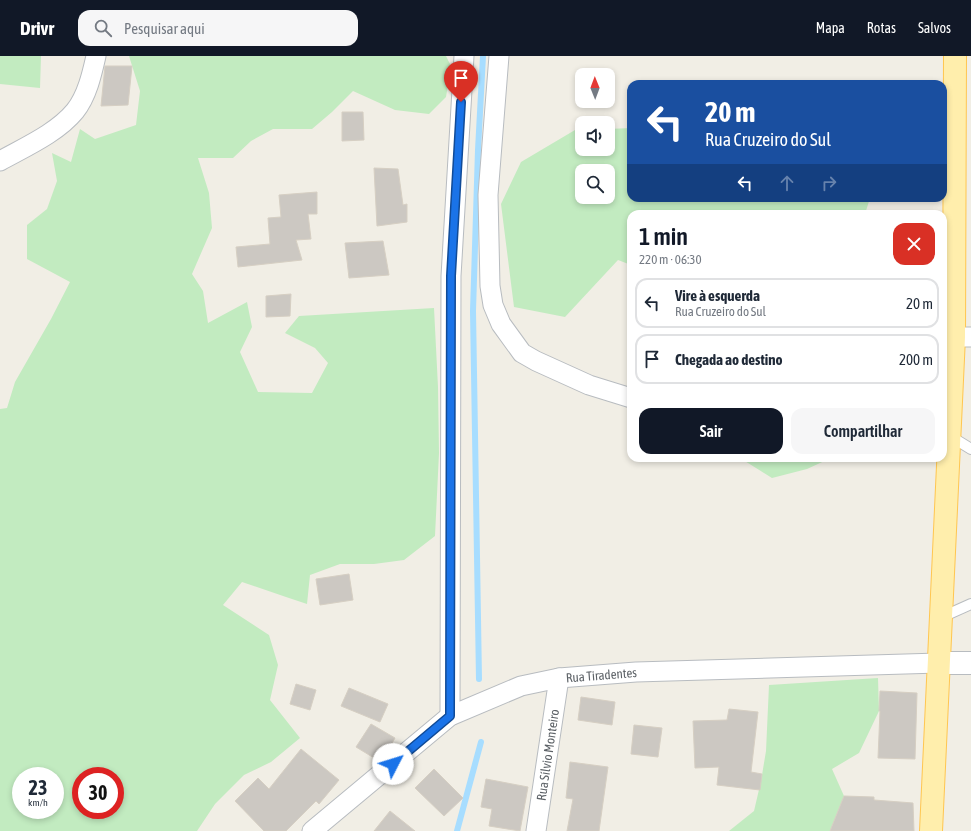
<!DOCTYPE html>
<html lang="pt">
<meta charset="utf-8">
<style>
body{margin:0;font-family:"Asap Condensed",sans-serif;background:#f6f6f7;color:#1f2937;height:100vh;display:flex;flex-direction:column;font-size:15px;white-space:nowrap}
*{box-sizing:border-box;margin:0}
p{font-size:13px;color:#747a83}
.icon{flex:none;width:22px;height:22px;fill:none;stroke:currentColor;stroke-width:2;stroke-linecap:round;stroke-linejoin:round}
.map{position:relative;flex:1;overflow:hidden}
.panel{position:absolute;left:627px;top:154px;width:320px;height:252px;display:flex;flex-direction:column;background:#fff;border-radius:12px;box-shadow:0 2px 6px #0003}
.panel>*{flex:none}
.top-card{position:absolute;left:627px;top:24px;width:320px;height:122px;border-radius:12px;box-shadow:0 2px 6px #0003;background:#1a4fa0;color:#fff;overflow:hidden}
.needle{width:26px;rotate:359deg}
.buttons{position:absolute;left:575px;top:12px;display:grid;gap:8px}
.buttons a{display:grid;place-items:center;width:40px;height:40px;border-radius:8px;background:#fff;box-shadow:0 2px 6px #0003;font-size:20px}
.speed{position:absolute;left:12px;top:711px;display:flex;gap:8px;font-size:20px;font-weight:700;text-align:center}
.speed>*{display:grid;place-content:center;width:52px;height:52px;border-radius:50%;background:#fff;box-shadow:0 2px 6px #0003;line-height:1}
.speed small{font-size:10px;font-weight:400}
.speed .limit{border:6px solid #d22;background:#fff;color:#111}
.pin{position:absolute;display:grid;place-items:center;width:34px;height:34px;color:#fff;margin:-41px -17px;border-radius:50% 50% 50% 0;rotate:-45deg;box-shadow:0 0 4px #0007}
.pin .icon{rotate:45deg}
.me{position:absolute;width:44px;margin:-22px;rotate:50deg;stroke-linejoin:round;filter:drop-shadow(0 0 3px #0008)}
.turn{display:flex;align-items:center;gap:14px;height:84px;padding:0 12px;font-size:18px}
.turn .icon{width:52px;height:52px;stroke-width:2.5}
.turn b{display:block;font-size:28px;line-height:34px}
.lanes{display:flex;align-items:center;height:38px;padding:0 12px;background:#0003;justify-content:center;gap:20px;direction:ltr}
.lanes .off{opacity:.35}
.round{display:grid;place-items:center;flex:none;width:42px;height:42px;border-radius:12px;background:#f6f6f7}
.overview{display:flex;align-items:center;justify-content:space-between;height:68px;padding:0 12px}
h1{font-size:24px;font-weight:600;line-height:30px;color:#111827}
.primary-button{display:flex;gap:8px;margin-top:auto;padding:8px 12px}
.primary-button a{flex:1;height:46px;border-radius:12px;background:#111827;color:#fff;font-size:16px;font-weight:600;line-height:46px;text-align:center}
.primary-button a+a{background:#f6f6f7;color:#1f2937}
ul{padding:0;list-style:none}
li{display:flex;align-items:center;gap:12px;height:50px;margin:0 8px 6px;padding:0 4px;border:2px solid #e0e1e3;border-radius:12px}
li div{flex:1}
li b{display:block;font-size:15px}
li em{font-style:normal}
header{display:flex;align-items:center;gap:24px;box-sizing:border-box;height:56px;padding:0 20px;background:#111827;color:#fff}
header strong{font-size:19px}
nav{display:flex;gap:22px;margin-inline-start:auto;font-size:14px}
.search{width:280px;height:36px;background:#f6f6f7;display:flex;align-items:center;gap:10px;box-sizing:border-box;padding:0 14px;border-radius:12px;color:#747a83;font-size:15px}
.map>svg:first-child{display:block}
.green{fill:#c2ebc0;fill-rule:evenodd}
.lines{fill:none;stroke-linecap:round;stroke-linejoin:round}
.stream{stroke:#a7ddff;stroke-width:6}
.building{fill:#ccc8c2;stroke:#d6cfc3}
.service-casing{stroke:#b8bcc0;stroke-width:12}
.minor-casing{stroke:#b8bcc0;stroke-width:21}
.tertiary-casing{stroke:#b8bcc0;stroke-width:24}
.primary-casing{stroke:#ffc650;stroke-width:24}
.service{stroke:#fff;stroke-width:10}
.minor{stroke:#fff;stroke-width:19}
.tertiary{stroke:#fff;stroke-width:22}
.primary{stroke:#ffeeac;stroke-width:22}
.route-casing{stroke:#114b97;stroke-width:10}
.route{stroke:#1a73e8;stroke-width:7}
.labels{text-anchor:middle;stroke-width:3;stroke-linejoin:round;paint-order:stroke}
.street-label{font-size:13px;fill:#5d6267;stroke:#fff}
</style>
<header>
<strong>Drivr</strong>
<div class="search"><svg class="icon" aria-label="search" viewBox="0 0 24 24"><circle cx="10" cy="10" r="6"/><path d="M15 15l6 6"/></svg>Pesquisar aqui</div>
<nav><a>Mapa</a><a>Rotas</a><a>Salvos</a></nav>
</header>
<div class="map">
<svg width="971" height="775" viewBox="0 0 971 775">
<rect width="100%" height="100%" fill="#f1eee5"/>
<path class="green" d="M0,0H41L40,32L0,28Z
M129,0H446L451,10L446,41L429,58L395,54L353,35L332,56L312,73H273L251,85L233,102H198L209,137L212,172L192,218L203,235L208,267L247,246L252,271L240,296L258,336L312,337L328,307L315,292L285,277L299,260L434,252L438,331L439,397L435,480L404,504L374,508H340L310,519L307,548L286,541L242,526L223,549L269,579L278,609L270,644L300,682L271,706L244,719L215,748L197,775H0V353L7,352L15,326L51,263L70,226L27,203V169L47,153L57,125L52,97L71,106L80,73L95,83L136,69L140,35ZM21,720H55V754H21ZM81,720H115V754H81Z
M631,72V142H870L865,158H631V209L618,204L565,261L514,251L501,148L521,106L575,74H582V93H608V73ZM582,115H608V141H582Z
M740,402H831L807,413L772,422Z
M878,622L879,655L859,697L832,713L844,740L830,775H729L754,755L761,725L766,695L769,629Z"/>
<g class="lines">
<path class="stream" d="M479,623L473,255L478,94L483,0
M457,775L481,686"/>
</g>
<path class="building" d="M105,10H132L128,49L101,50Z
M342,56H363L364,84L342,85Z
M374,112L398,113L403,149L407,148V166L377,170Z
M317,136V158H308L311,183L296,184L302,204L238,211L236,191L270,188L268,162L281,161L279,139Z
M383,185L389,219L349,222L345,187Z
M291,238L290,260L266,261V240Z
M349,518L353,544L320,549L316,523Z
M296,628L316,634L310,654L290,648Z
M349,632L388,648L380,666L341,650Z
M880,635L917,637L915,703L878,702L880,655H879Z
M581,641L615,646L612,669L578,664Z
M729,653L758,656L751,716L762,718L760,734L717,729L719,711L695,712L693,665L727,664Z
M371,668L395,682L384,701L379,705L356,691Z
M634,669L662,672L658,701L631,698Z
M301,693L339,724L319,748L316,745L286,775H264L235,745L258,722L269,733Z
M570,706L608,711L599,775H567L573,743L566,742Z
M434,713L463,742L444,760L415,732Z
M486,723L528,731L520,775L489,770L492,753L481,751Z
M844,740L874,741V744L913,747L914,775H830Z
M390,755L415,775H374Z"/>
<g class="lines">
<defs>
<path id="service" d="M950,380L971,393
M942,561L971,548"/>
<g id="minor">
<path d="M499,0L488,139L490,230L493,249L501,268L522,297L536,305L589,329L631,342"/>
<path d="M0,105C25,91 57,77 75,55C87,40 92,18 96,0"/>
<path d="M954,281H971"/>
<path d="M450,660L451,220L464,0"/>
<path id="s1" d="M312,775L450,660L521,630L559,622L636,616L939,607"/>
<path id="s2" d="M536,775L559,622"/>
</g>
<path id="tertiary" d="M939,607H971"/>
<path id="primary" d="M931,775L954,281L955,0"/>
</defs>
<use href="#service" class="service-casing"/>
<use href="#minor" class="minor-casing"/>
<use href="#tertiary" class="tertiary-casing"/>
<use href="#primary" class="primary-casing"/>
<use href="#service" class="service"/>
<use href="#minor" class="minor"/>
<use href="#tertiary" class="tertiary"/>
<use href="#primary" class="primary"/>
</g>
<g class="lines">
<defs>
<path id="route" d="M393,708L450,660L451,220L461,46"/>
</defs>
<use href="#route" class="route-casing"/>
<use href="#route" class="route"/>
</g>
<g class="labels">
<g class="street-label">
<text dy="5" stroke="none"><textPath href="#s1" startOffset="338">Rua Tiradentes</textPath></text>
<text dy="5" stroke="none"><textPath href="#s2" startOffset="77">Rua Sílvio Monteiro</textPath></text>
</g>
</g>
</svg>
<div class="buttons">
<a><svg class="needle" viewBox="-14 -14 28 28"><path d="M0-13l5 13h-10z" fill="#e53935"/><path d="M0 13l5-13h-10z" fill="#747a83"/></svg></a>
<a><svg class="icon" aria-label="sound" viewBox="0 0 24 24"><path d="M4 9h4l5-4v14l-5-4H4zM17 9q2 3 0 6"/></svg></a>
<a><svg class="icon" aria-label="search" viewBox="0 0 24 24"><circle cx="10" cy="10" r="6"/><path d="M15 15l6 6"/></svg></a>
</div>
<div class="speed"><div>23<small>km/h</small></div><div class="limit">30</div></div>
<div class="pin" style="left:461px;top:46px;background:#d93025"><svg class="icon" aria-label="arrive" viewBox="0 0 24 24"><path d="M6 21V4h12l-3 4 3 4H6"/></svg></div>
<svg class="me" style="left:393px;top:708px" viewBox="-20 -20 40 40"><circle r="19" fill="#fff"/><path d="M0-13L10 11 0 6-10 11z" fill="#1a73e8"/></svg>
<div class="top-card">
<div class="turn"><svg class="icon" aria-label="left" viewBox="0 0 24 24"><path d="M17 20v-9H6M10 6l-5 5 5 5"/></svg><div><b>20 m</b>Rua Cruzeiro do Sul</div></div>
<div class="lanes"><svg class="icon" aria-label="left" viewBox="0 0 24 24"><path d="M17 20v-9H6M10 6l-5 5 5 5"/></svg><svg class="icon off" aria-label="ahead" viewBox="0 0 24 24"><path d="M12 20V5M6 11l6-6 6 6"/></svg><svg class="icon off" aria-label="right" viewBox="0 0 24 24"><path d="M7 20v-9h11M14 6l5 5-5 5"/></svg></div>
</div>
<section class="panel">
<div class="overview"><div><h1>1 min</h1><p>220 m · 06:30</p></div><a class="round" style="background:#d93025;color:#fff"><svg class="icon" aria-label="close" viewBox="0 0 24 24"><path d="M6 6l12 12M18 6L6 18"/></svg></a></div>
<ul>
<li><svg class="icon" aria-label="left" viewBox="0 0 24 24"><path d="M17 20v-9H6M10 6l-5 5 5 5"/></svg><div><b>Vire à esquerda</b><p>Rua Cruzeiro do Sul</p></div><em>20 m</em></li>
<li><svg class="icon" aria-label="arrive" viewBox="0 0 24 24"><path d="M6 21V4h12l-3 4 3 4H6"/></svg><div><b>Chegada ao destino</b></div><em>200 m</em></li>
</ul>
<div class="primary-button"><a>Sair</a><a>Compartilhar</a></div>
</section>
</div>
